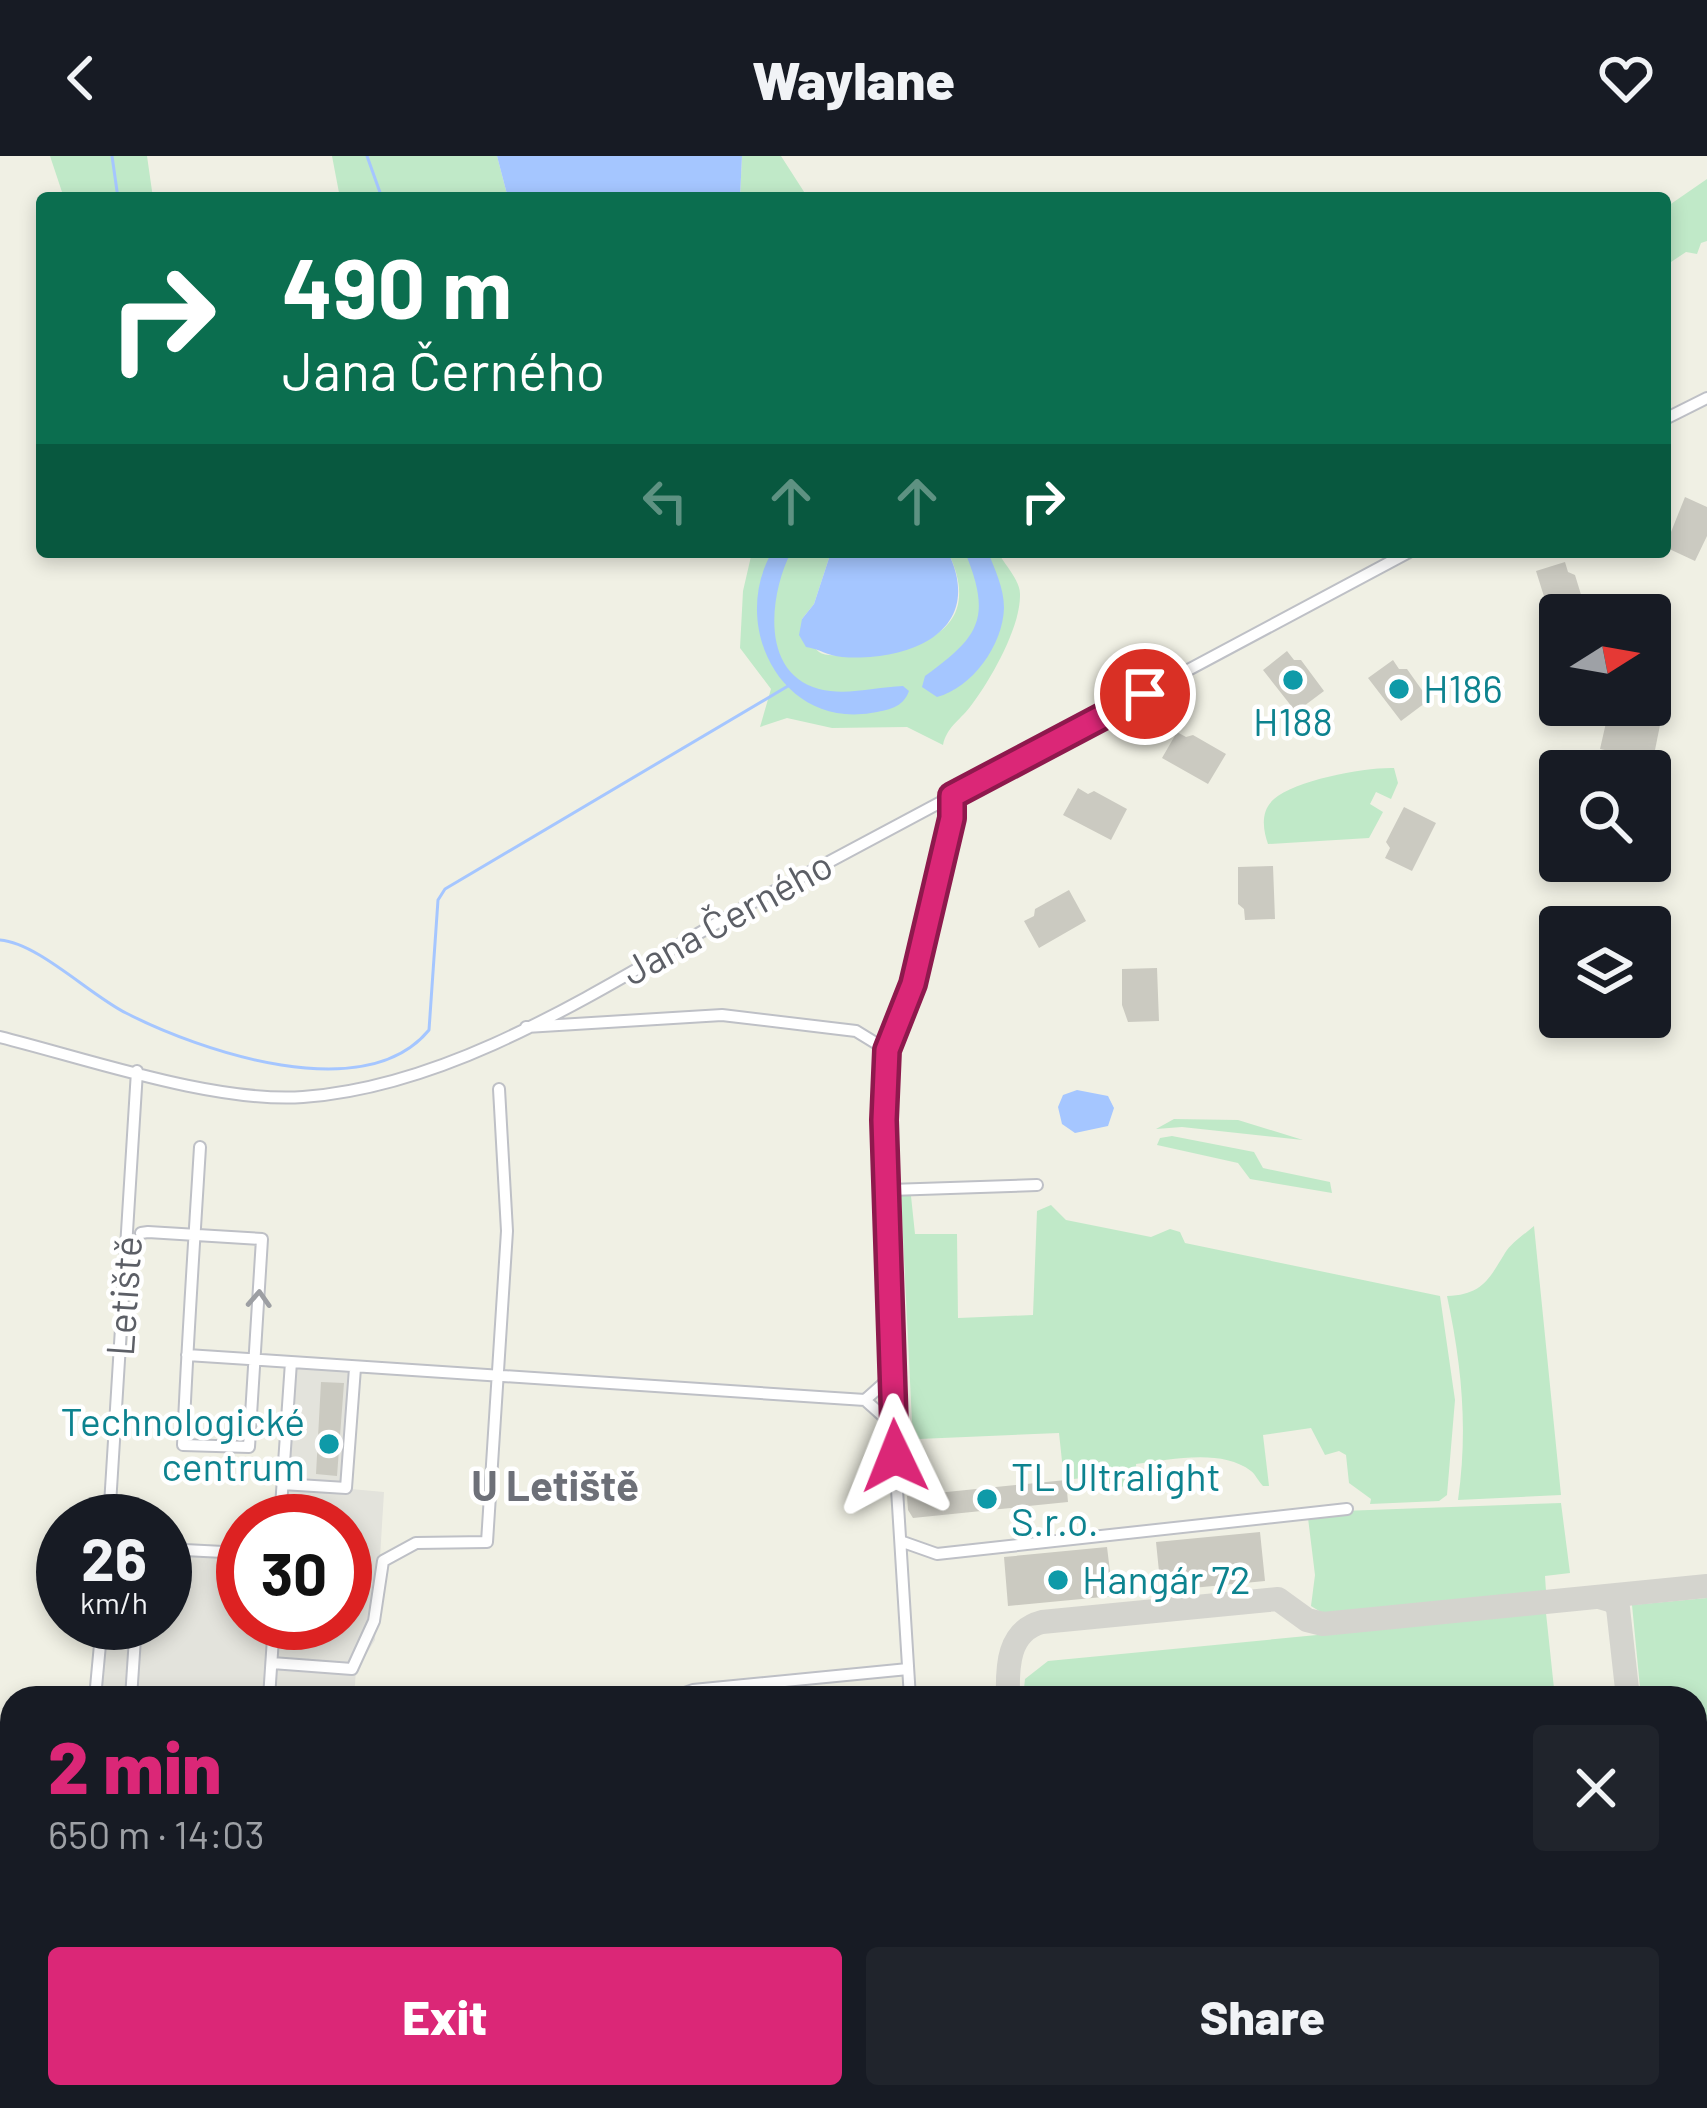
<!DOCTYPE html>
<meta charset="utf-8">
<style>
body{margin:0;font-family:Barlow,sans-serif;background:#20242c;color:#f1f3f6;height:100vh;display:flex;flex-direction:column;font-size:45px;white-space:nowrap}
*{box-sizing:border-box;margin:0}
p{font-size:39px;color:#9ea1a6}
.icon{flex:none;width:66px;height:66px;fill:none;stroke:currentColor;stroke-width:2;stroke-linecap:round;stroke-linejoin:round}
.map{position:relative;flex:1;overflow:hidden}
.side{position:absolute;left:0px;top:1530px;width:1707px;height:423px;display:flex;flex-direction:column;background:#171b24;border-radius:36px 36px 0 0;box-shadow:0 6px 18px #0003}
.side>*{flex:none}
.guide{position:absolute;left:36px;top:36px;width:1635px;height:366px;border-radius:12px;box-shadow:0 6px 18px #0003;background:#0b6e4f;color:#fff;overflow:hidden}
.needle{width:78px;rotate:79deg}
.tools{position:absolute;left:1539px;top:438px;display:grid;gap:24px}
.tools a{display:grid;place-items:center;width:132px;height:132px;border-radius:12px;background:#171b24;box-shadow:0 6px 18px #0003;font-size:60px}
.speed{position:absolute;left:36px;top:1338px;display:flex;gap:24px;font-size:60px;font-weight:700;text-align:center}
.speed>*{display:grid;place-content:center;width:156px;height:156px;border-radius:50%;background:#171b24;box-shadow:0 6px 18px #0003;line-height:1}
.speed small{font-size:30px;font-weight:400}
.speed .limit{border:18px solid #d22;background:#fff;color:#111}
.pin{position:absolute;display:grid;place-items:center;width:102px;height:102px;color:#fff;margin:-51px;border:6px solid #fff;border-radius:50%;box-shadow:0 3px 12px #0007}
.me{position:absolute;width:132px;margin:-66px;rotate:358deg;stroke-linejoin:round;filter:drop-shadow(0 0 9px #0008)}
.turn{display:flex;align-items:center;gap:42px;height:252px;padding:0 48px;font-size:54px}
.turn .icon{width:156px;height:156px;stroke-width:2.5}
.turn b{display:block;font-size:84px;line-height:102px}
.lanes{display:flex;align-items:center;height:114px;padding:0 48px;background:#0003;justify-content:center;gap:60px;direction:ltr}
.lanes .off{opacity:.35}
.round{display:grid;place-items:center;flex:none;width:126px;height:126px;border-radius:12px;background:#20242c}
.overview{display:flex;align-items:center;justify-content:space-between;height:204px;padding:0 48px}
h1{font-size:72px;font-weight:800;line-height:90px;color:#db2777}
.primary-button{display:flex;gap:24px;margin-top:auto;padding:24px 48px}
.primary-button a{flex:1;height:138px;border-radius:12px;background:#db2777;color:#fff;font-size:48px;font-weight:800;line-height:138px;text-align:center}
.primary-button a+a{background:#20242c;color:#f1f3f6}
header{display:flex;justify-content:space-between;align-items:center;height:156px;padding:0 48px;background:#171b24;font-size:54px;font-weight:800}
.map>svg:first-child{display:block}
.industrial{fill:#e3e3dc}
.green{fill:#c0e9c8}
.water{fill:#a5c6ff}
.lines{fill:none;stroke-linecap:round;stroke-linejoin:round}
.stream{stroke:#a5c6ff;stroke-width:3}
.taxiway{stroke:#d4d4ce;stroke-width:24}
.runway{stroke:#d4d4ce;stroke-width:63}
.building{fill:#cbcac1}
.minor-casing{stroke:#bec0c6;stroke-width:14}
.minor{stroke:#fff;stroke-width:10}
.oneway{stroke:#9d9fa3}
.route-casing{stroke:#8e194d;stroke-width:30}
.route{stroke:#db2777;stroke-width:21}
.culture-dot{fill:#0f9aa8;stroke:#fff;stroke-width:4.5}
.labels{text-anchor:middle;stroke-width:9;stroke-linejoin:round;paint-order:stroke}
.culture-label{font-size:39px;fill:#0d838f;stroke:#fff;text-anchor:start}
.street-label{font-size:39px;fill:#5c5f66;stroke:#fff}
.neighbourhood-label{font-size:42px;font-weight:bold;fill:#6d7078;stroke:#fff}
</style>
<header><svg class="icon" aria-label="back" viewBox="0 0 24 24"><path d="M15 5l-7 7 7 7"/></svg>Waylane<svg class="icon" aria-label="heart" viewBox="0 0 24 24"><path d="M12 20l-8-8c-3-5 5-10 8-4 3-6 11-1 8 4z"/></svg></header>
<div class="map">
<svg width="1707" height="1952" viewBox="0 0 1707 1952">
<rect width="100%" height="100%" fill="#f0f0e4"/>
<path class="industrial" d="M293,1210L359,1215L351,1333L384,1336L375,1484L356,1514L354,1542H101L107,1467H165V1394H243V1467H345V1365H281Z
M67,1941H370L369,1952H66Z"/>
<path class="green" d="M50,0H147L153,42H64Z
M332,0H497L508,42H340Z
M742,0H781L808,42H740Z
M1707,23V85L1701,87L1697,98L1686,96L1665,110V52Z
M752,396H831L814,448L802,463C806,472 811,490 819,496C827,502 846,498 856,497C920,496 986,474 948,396H998C1004,408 1020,424 1020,438C1021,471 990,525 970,551C959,565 947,571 943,589L907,571L832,572L787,562L760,571L771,533L740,492L743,435Z
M1394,612L1398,627L1391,643L1376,636L1370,648L1383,656L1369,682L1268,688C1263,674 1260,655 1274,643C1295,624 1366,611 1394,612Z
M1174,963L1238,964L1303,984L1182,971L1156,973Z
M1172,980L1254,996L1263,1012L1330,1026L1332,1037L1250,1023L1238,1007L1157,989L1160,982Z
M901,1040H911L915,1078H957L958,1162L1033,1159L1037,1055L1051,1049L1066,1064L1151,1081L1170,1073L1180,1076L1185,1087L1440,1140L1455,1244L1447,1339L1439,1345L1370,1348L1371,1343L1349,1327L1346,1299L1339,1295L1325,1299L1311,1272L1263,1279L1269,1330H1263C1258,1325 1256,1319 1251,1315C1221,1292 1170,1304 1136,1308L1137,1324L1115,1334L1092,1321L1064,1324L1059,1277L919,1283L912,1266Z
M1534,1070L1561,1339L1458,1344C1468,1273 1462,1211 1447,1140C1482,1139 1489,1123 1505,1097C1511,1087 1525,1078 1534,1070Z
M1561,1347L1570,1417L1545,1420L1546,1435L1324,1458L1311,1450L1315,1419L1308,1362L1315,1356Z
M1707,1442V1582L1695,1590V1542H1641L1632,1449Z
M1546,1457L1555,1542H1023L1025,1523L1048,1505Z
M1707,1610V1851L1695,1860V1618Z
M1052,1941H1214L1199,1952H1059Z
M1253,1941H1584L1569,1952H1238Z"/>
<path class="water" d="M497,0H742L740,42H508Z
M772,396H791C770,437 759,517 819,533C846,540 876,531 903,530L909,535C903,552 888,554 871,557C780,572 730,468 772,396Z
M831,396H948C986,475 910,506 842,501C828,500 820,493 806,491L799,479L802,463L814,448Z
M965,396H988C995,414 1004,432 1004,452C1003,489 972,532 937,541L922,531L925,520C980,480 992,462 965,396Z
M1077,934L1108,940L1114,952L1108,970L1075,977L1062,968L1058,951L1063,939Z"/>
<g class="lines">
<path class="stream" d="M112,0L118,42
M367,0L382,42
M0,784C38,787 90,839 126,857C200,895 365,952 429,874L438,744L445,733L788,530"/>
<path class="taxiway" d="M1599,1441L1613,1445L1618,1452L1628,1542
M1008,1542C1007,1510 1008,1475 1042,1466L1278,1443L1307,1464L1323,1468L1707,1430
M1695,1603L1707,1594
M1695,1898L1707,1896
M619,1941L623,1952
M707,1941L709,1952
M1036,1941L1038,1952
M1217,1952L1232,1941
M1628,1952L1632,1941"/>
<path class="runway" d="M1695,1911L1707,1903
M1639,1952L1654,1941"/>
</g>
<path class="building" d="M1685,341L1707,351V380L1695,405L1665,391Z
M1565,406L1568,416L1575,419L1586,455L1560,459L1552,466L1536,415Z
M1287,495L1294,504H1301L1324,535L1296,556L1263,514Z
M1393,504L1399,513H1407L1429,544L1401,565L1368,522Z
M1608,558L1660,569L1654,599L1637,601L1600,593Z
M1177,576L1186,581L1193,579L1226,598L1208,628L1162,602Z
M1078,632L1088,638L1094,635L1127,653L1111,684L1063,659Z
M1404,651L1436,667L1412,715L1385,702L1390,692L1386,686Z
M1273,710L1275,763L1245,764L1244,753L1238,748V711Z
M1069,734L1086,765L1039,792L1024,765L1034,760L1035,753Z
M1157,812L1159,865L1128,866L1122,849V813Z
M321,1226L344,1227L337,1320L316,1318Z
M1066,1324L1068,1346L913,1362L908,1354L907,1340Z
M1260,1376L1265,1425L1161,1435L1156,1386Z
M1107,1391L1113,1440L1008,1450L1004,1401Z"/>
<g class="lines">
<defs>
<path id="minor" d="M1665,263L1707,242
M526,871L722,859L856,875L887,894
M0,881C88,903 214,947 303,941C468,929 624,816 767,739C980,625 1194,510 1409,396
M890,1034L1037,1029
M141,1077L148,1076L262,1083L249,1291L183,1289C187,1190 194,1090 200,991
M187,1199L865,1244L893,1269L910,1542
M865,1244L893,1219
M893,1269L890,1034L885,964L887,894L913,828L952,662V640
M282,1328L346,1332L355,1212
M109,1365L137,915
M280,1365L291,1206
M903,1386L937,1398L1347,1353
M165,1393L243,1397
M272,1507L352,1513L374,1465L383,1405L416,1387L487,1386L507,1075L499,933
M95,1542L102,1467
M131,1542L136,1467
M269,1542L274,1467
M670,1542L693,1534L908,1513
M58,1952L59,1941"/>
</defs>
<use href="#minor" class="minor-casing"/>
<use href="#minor" class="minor"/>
</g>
<defs><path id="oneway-chevron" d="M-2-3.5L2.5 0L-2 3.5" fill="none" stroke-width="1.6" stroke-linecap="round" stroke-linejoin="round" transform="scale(3)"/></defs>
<use class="oneway" href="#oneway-chevron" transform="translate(259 1143) rotate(-87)"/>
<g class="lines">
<defs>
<path id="route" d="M895,1300L884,964L887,894L913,828L952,662V640L1145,538"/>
</defs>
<use href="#route" class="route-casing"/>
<use href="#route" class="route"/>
</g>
<g class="culture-dot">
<circle cx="1293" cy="524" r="12"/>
<circle cx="1399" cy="533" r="12"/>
<circle cx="329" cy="1288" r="12"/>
<circle cx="987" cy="1343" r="12"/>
<circle cx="1058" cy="1424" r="12"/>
</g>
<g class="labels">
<g class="culture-label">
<text x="1423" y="547">H186</text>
<text x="1293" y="580" text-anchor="middle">H188</text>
<text x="305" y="1280" text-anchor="end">Technologické<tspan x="305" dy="45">centrum</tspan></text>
<text x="1011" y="1335">TL Ultralight<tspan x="1011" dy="45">S.r.o.</tspan></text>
<text x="1082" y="1438">Hangár 72</text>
</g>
<g class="street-label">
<text transform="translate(727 762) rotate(-29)" y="14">Jana Černého</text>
<text transform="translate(124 1140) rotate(-86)" y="14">Letiště</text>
</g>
<g class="neighbourhood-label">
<text x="555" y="1345">U Letiště</text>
</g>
</g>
</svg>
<div class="tools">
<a><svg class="needle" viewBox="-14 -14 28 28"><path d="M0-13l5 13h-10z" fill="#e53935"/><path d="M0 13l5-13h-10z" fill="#9ea1a6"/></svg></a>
<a><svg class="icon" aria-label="search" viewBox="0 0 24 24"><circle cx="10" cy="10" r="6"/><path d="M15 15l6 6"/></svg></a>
<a><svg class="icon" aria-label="layers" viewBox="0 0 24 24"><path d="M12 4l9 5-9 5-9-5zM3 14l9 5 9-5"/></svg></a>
</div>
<div class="speed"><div>26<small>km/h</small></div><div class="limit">30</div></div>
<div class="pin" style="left:1145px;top:538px;background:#d93025"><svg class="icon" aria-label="arrive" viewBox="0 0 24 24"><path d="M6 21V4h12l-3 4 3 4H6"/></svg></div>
<svg class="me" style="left:895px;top:1300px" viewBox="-20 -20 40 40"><path d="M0-17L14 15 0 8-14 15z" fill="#db2777" stroke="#fff" stroke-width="4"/></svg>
<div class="guide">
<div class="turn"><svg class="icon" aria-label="right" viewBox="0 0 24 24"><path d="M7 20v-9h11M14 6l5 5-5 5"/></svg><div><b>490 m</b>Jana Černého</div></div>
<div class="lanes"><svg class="icon off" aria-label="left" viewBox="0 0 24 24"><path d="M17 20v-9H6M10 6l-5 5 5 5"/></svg><svg class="icon off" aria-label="ahead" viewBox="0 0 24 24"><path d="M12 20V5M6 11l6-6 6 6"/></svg><svg class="icon off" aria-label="ahead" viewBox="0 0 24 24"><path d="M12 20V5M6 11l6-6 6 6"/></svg><svg class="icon" aria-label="right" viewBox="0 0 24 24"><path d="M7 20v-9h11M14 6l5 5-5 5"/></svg></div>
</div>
<section class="side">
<div class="overview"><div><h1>2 min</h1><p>650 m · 14:03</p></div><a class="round"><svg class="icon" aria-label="close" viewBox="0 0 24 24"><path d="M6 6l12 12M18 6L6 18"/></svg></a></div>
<div class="primary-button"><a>Exit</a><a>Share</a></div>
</section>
</div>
